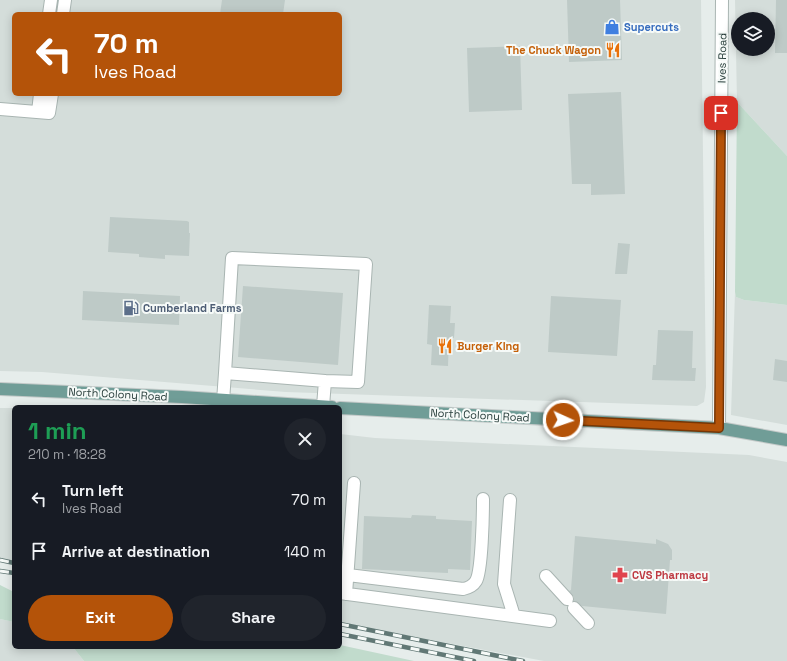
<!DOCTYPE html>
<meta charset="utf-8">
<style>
body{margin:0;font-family:"Space Grotesk",sans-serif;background:#20242c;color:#f1f3f6;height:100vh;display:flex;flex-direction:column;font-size:15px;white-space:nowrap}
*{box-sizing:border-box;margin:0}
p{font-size:13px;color:#9ea1a6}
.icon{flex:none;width:22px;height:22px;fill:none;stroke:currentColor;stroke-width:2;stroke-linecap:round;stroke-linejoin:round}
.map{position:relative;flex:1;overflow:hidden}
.details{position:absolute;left:12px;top:405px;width:330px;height:244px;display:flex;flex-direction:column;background:#171b24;border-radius:6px;box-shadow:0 2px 10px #0003}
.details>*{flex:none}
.top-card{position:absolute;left:12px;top:12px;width:330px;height:84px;border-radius:6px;box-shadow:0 2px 10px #0003;background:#b45309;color:#fff;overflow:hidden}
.controls{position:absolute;left:731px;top:12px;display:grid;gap:8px}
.controls a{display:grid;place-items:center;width:44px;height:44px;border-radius:50%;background:#171b24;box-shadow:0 2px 10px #0003;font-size:20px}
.pin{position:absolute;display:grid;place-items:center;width:34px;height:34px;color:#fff;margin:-17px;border-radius:8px;box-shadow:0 2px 6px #0006}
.me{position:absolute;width:44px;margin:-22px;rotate:93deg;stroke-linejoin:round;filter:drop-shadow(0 0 3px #0008)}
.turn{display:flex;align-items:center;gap:14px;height:84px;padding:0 16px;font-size:18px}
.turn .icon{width:52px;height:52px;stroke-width:2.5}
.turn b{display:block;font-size:28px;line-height:34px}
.round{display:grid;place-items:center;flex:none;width:42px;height:42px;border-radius:21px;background:#20242c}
.head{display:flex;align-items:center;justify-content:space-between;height:68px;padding:0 16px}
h1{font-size:24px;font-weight:700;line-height:30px;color:#1e9e55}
.cta{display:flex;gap:8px;margin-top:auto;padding:8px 16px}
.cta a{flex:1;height:46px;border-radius:24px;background:#b45309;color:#fff;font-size:16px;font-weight:700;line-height:46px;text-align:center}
.cta a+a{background:#20242c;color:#f1f3f6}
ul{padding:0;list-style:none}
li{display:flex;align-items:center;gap:12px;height:52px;padding:0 16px}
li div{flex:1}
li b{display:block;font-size:15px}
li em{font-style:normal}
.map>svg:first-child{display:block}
.built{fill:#d4ddda;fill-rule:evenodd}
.green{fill:#c1dbcc}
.building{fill:#becac7}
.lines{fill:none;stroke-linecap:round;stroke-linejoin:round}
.minor-casing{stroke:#a9b5b2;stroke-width:14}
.major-casing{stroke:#c3c9c8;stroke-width:14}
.minor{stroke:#fff;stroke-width:12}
.major{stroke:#709d97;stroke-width:12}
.rail-casing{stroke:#617875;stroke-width:4.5}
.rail{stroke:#f6faf8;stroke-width:3;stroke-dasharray:9;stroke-linecap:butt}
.route-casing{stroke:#753606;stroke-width:10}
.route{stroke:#b45309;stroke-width:7}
.labels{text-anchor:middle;stroke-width:4;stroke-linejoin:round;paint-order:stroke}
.shop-label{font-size:11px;font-weight:bold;fill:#366cbe;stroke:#f6faf8;text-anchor:start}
.food-label{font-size:11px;font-weight:bold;fill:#c56008;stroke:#f6faf8;text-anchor:end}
.street-label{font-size:11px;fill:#273d3a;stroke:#f6faf8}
.service-label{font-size:11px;font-weight:bold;fill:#4e5e75;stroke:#f6faf8;text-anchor:start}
.health-label{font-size:11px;font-weight:bold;fill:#be3a42;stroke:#f6faf8;text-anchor:start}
</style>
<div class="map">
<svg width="787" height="661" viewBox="0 0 787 661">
<rect width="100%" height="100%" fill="#e6edeb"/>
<path class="built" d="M0,0H701L706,387L704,402L697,406L286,392L42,372L0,371ZM14,14H340V94H14Z
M735,0H787V156L737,102ZM738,19H768V49H738Z
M735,292L736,297L744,300L787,305V425L731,415Z
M0,408H14V563L0,560Z
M340,434L375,438L749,455L787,462V661H544L340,623Z
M0,619L14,622V647H73L84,661H0Z"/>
<path class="green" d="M737,102L787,156V305L744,300L736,297L735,292Z
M0,585L14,592V622L0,619Z
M340,645L414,661H84L73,647H340Z"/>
<path class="building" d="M222,0H285L283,14H220Z
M567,0H620L622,60L569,62Z
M776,0H787V53H775Z
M520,46L522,110L469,112L467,48Z
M621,92L625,194L591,195V184H572L568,94Z
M110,217L187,221L189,222V233H190L189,256L165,255V259L139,257V254L108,252Z
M618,243L630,244L627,274H615Z
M243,286L343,293L338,365L238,357Z
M83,291L180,296L179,325L82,320Z
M551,296L621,300L617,356L548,352Z
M429,305L451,306L450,323H455L454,338L449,337L448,366L431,365L432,345L427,344Z
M658,330L693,331L692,368H696L695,381L652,380L653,365H656Z
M775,359L787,361V382L773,380Z
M412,515L436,516V519L472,521L470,570L448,569V573L362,569L364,516L411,518Z
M575,536L656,544V539L668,544L672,550V560H670L666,614L582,606L574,601V597L569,591L571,590Z"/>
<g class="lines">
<defs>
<path id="minor" d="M49,14L51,0
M63,14L65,0
M0,109L49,113L52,94
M38,112L40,94
M225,373L232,258L366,264L358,382L325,381
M223,401L225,373L325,381L323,406
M719,428L722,0
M510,500L504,584L514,616
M348,575L463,589C468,588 473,586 476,581C482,571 483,514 483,499
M546,576L567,599
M340,593L550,621
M346,594L354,483
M574,608L588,623"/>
<path id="major" d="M0,389L182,397L332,407
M340,408L719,428L787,440"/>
</defs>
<use href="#minor" class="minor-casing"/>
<use href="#major" class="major-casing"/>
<use href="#minor" class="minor"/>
<use href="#major" class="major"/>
<defs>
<path id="rail" d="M0,560L14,563
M0,571L14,573
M340,624L523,661
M340,634L474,661"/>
</defs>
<use href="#rail" class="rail-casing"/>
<use href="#rail" class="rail"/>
</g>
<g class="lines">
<defs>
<path id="route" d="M563,420L719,428L721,113"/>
</defs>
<use href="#route" class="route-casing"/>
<use href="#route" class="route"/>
</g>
<defs>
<symbol id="shop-bare" viewBox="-9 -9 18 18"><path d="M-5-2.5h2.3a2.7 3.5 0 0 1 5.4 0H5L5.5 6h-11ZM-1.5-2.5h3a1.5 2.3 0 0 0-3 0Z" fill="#3f7fe0" stroke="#f6faf8" stroke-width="2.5" paint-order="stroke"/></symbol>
<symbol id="restaurant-bare" viewBox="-9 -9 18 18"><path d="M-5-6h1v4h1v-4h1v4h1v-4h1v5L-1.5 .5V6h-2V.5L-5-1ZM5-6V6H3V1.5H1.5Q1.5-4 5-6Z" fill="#e8710a" stroke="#f6faf8" stroke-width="2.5" paint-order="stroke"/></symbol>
<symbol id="fuel-bare" viewBox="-9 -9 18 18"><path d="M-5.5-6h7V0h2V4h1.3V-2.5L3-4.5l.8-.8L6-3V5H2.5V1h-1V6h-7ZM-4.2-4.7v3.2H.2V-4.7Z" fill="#5c6f8a" stroke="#f6faf8" stroke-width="2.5" paint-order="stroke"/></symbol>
<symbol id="pharmacy-bare" viewBox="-9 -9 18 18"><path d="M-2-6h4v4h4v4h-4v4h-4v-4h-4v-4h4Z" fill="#e0444e" stroke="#f6faf8" stroke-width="2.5" paint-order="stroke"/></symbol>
</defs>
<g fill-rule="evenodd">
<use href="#shop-bare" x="601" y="16" width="22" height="22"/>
<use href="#restaurant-bare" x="602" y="39" width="22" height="22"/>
<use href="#fuel-bare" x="120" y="297" width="22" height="22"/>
<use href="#restaurant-bare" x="434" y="335" width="22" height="22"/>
<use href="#pharmacy-bare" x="609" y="564" width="22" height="22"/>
</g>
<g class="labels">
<g class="shop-label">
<text x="624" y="31">Supercuts</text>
</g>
<g class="food-label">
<text x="601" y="54">The Chuck Wagon</text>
<text x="457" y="350" text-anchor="start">Burger King</text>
</g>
<g class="street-label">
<text transform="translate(722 58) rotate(-89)" y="4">Ives Road</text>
<text transform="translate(118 394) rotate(3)" y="4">North Colony Road</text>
<text transform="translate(480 415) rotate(3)" y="4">North Colony Road</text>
</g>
<g class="service-label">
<text x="143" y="312">Cumberland Farms</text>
</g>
<g class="health-label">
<text x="632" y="579">CVS Pharmacy</text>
</g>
</g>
</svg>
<div class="controls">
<a><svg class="icon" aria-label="layers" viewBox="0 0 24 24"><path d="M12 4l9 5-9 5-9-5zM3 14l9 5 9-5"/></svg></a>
</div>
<div class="pin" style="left:721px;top:113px;background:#d93025"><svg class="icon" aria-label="arrive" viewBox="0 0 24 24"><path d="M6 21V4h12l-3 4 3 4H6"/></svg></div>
<svg class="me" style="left:563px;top:420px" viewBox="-20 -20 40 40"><circle r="17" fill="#b45309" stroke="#fff" stroke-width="3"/><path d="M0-11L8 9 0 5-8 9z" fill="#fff"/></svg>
<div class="top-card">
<div class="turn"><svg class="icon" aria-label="left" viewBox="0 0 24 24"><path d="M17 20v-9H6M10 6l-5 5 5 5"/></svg><div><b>70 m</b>Ives Road</div></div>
</div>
<section class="details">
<div class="head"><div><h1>1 min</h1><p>210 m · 18:28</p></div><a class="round"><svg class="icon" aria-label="close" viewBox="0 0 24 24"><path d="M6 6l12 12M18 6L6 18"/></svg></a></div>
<ul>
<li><svg class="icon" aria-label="left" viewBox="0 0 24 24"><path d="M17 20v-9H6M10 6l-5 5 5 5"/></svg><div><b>Turn left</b><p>Ives Road</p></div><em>70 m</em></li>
<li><svg class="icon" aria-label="arrive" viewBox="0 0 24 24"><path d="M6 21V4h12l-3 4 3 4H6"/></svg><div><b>Arrive at destination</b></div><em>140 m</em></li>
</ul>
<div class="cta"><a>Exit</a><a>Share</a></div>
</section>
</div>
